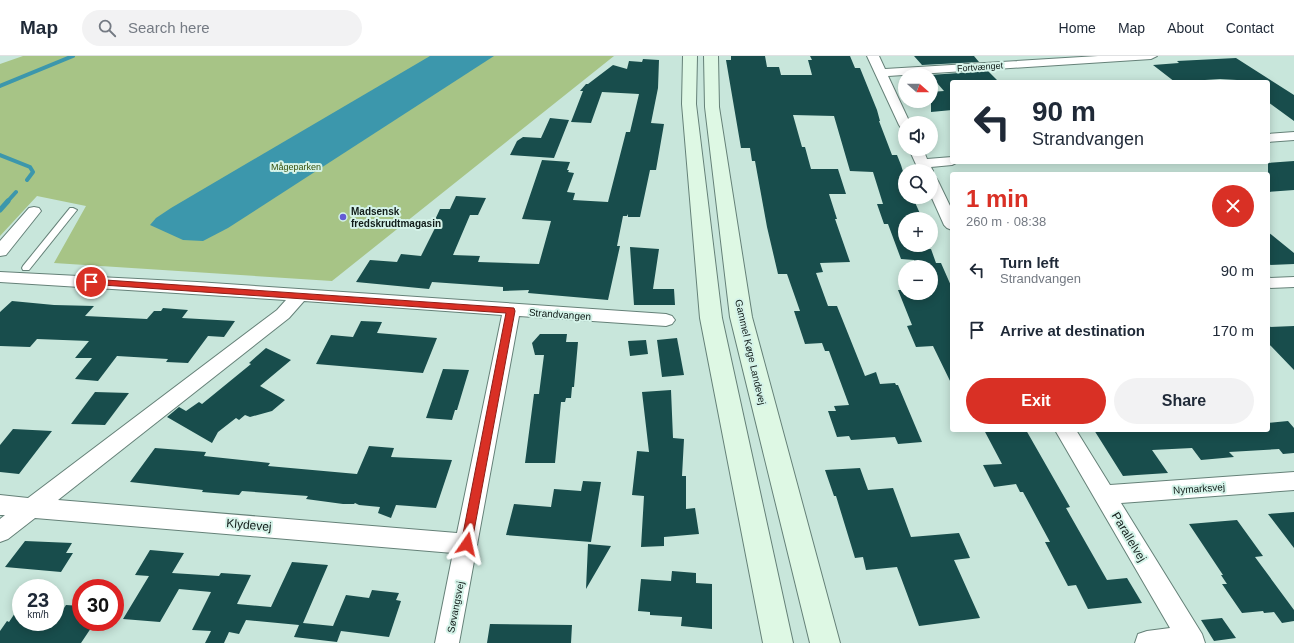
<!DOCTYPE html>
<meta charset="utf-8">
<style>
body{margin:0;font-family:Helvetica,sans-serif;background:#f2f2f3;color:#1f2937;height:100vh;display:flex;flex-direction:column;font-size:15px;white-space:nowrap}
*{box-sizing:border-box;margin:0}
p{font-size:13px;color:#747a83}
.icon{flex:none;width:22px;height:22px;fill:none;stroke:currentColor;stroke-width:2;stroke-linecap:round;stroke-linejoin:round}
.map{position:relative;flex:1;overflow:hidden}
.drawer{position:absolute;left:950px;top:116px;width:320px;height:260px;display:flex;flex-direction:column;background:#fff;border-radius:4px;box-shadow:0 2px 10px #0003}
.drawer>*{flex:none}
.guide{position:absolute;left:950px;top:24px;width:320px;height:84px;border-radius:4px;box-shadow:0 2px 10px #0003;background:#fff;color:#1f2937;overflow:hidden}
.needle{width:26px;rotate:111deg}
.buttons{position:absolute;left:898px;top:12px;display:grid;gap:8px}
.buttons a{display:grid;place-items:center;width:40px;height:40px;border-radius:50%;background:#fff;box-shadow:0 2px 10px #0003;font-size:20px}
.speed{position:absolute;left:12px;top:523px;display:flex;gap:8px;font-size:20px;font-weight:700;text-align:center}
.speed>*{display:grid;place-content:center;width:52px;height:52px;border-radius:50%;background:#fff;box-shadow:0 2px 10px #0003;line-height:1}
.speed small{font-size:10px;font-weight:400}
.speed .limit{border:6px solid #d22;background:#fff;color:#111}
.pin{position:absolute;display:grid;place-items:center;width:34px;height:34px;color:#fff;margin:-17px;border:2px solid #fff;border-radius:50%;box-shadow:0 1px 4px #0007}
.me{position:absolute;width:44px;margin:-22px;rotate:11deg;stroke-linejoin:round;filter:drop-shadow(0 0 3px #0008)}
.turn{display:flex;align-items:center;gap:14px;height:84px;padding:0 16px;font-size:18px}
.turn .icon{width:52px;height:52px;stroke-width:2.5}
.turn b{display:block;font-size:28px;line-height:34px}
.round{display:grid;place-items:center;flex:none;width:42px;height:42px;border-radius:21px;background:#f2f2f3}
.overview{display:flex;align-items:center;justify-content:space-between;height:68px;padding:0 16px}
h1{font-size:24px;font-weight:800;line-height:30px;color:#d93025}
.cta{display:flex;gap:8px;margin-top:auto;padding:8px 16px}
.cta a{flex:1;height:46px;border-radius:24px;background:#d93025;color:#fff;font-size:16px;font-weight:800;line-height:46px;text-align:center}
.cta a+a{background:#f2f2f3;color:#1f2937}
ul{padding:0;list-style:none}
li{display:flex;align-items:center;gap:12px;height:60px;padding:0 16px}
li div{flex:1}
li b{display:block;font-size:15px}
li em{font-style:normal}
header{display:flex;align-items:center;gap:24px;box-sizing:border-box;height:56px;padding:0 20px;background:#fff;border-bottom:1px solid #e0e1e3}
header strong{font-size:19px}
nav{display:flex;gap:22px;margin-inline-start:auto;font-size:14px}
.search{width:280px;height:36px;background:#f2f2f3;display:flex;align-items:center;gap:10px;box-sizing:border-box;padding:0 14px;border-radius:22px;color:#747a83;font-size:15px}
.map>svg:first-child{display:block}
.green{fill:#a7c486}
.water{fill:#3c97ac}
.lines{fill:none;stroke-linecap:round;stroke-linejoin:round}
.stream-far1{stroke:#3c97ac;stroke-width:4}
.stream{stroke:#3c97ac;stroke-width:5}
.building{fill:#184d4c}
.lane-casing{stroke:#658178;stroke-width:2}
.street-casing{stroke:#658178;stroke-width:2}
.secondary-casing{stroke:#658178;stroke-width:2}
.lane{fill:#fff;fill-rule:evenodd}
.street{fill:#fff;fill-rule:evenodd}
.secondary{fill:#def8e4;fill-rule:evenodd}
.route{fill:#d93025;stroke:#8d1f18}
.poi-dot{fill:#645cd5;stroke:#d5f3e9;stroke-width:1.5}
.labels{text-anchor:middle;stroke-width:4;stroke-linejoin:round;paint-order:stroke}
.far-street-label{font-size:9px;fill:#111c19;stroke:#d5f3e9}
.far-park-label{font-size:9px;fill:#36500b;stroke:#d5f3e9}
.poi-label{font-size:10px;font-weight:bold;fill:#111c19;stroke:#d5f3e9;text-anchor:start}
.street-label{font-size:10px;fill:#111c19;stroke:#d5f3e9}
.near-street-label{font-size:12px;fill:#111c19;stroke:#d5f3e9}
</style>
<header>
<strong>Map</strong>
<div class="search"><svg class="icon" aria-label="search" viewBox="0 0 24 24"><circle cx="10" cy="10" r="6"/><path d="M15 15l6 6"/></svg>Search here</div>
<nav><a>Home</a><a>Map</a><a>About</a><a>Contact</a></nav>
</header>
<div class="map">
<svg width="1294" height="587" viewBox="0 0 1294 587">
<rect width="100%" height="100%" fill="#c8e6db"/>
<path class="green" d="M23,0H614L332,225L54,207L86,150L37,140L0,180V8Z"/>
<path class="water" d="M430,0H494L228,172L203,185L183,184L150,169L156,162L171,152Z"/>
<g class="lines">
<path class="stream-far1" d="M0,30L73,0
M0,99L30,111L33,116L27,124
M7,146L16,136"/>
<path class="stream" d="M0,154L8,145"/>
</g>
<path class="building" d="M731,0H765L767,11H779L781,19H812L808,4H812L810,0H850L855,12H860L877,54L880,65H879L892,99H897L901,109L905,122V141L913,142L922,162L905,163V189H925L927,193H931L936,207H941L952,232V329L933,290L916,291L907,270L912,269L898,234H905V237H931V211H916L914,204L901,203L888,168H884L877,148H883L873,116L850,115L834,60L793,59L802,91H805L811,113H838L846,138H829L837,163H835L850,206L820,207L823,216L816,217L828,250H837L865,320L876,316L880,328L895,327L896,329H898L922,386L898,388L895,381L851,384L849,380L837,381L828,355H836L834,350L849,349L829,295H825L822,287L805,288L794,255H800L787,218H778L767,171L755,105H752L750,92H741L726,4H731Z
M914,0H974L979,6L922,9Z
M1236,2L1294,39V65L1268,46V26H1241L1237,24L1220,23L1175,26L1153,9L1179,7L1177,5Z
M643,3L659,4L658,32L651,67L664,68L656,114H650L640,161H628V158L627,160H623L617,190H620L608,244L528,237L529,234L503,235V231L432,226L429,233L356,226L370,204L397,206L401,198L421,200L437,168H433L440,153H450L456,140L486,142L478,159H470L453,199L480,200L478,206L539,208L551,165L522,163L542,104L570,106L567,114H569L568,116L574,117L567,136L575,137L573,144L608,146L626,76H630L639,38L602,36L591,67L571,66L583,35H580L586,28H588L613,9L627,13L629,5L642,6Z
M988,15L997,24L952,26V54L931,56V36L944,35L930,19Z
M550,62L569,64L554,102L510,99L517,85L523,81L541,82Z
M1294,105V134L1268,136V107Z
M1268,176L1294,197V208L1268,209Z
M630,191L659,193L653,233H674L675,249H634Z
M12,245L54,249L94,250L85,260L147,263L154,255H161L163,252L188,254L182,262L235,265L224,281L208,280L188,307L166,306L168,303L117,300L98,325L75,323L92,302H75L89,285L37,283L30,291L0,290V256Z
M361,265L382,266L377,277L437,282L423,317L316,308L331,279L353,281Z
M1294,270V314L1268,287V271Z
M540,278H567L566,286H578L574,331H572L571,342H566L565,346H561L555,407H525L534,338H539L544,299H535L532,287Z
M677,282L684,319L662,321L657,284Z
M646,284L648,298L630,300L628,285Z
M266,292L291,304L260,330L285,344L272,355L250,361L245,359L239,364L236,362L218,376L212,387L167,361L179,351L186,355L199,346L202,348L251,308L249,307Z
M443,313L469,314L457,354H455L452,364L426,362Z
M671,334L673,382L684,383L682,420H686V453L695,452L699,478L664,481V490L641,491L644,440L632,439L637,395L649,396L642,336Z
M95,336L129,337L105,369L71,368Z
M1288,365L1294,372V397L1283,398L1279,393L1229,396L1234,401L1201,404L1192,392L1152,394L1168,417L1137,419L1123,420L1094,374H1239L1241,376L1268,375V367Z
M13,373L52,375L19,418L0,416V389Z
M984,374H1026L1070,451L1066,452L1107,524L1127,522L1142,547L1088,553L1076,529L1068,530L1045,486H1050L1023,436H1020L1016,428L994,431L983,409L1002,408Z
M369,390L394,392L391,401L452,404L436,452L396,449L391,462L378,457L380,451L359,449L355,447L354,448H343L306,443L308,440L242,435L239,439L202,436L203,434L130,426L155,392L206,396L204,400L270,407L268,410L357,418Z
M860,412L868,434L893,432L911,481L959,477L970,502L954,504L980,562L919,570L897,511L866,514L863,501L855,502L836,440H834L825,414Z
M583,425L601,426L591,486L506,479L514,448L551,451L554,433L581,435Z
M1294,456V492L1268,458Z
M1237,464L1263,500L1255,501L1294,554V565L1282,567L1274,556L1264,557L1263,555L1242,557L1222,528H1227L1221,519H1223L1189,468Z
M25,485L72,487L66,497H73L61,516L5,511Z
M588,488L611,490L586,533Z
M150,494L184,497L172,517L219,520L221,517L251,519L237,548L271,551L292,506L328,509L303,567L333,570L346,539L369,542L372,534L399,537L396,544L401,545L389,581L341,575L337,586L294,581L299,569L246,564L239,578L229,576L224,587H205L211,575L192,574L211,536L179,533L160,566L123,563L149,520L135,519Z
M672,515L696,517V527L712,528V573L681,570L682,561L650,559V556L638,555L641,523L671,525Z
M21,548V567L51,572L66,549L81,550V566H95L81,587H0V575L7,565L9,566Z
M1222,562L1236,582L1214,585L1201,564Z
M490,568L572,569L571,587H487Z"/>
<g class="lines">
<defs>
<path id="lane" d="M70,152H73L77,154L29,214H23L22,212L23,210Z"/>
<path id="street" d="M867,0H879L885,13L1098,0H1157L1151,3L888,20L910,67H905V73L901,72L899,69Z
M1294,76V84L1268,86V78Z
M909,93H923L927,103L952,101V106H958L952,109L931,111L933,115L931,118V115H919Z
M931,121L936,122L938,125L952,154V174L947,172L944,169L931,140Z
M34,151L39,152L41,155L6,199L0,200V185L29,152Z
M0,216L197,226L666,258L672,260L675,264L672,268L666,270L519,260L459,587H435L453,497L35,462L8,483L0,486V463L5,459H0V439L28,442L277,254L286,244L0,226ZM304,245L502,259L457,477L58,444L289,262Z
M1294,221V231L1268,232V222Z
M1055,374H1076L1110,429L1294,416V434L1121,447L1202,578L1205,587H1135L1138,578L1147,575L1170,572Z"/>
<path id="secondary" d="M683,0H697L696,48L722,262L793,587H763L700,262L682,48Z
M704,0H718L719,51L752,261L840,587H810L730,261L705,51Z"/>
</defs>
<use href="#lane" class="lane-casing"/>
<use href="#street" class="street-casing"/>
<use href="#secondary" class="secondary-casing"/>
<use href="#lane" class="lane"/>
<use href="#street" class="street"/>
<use href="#secondary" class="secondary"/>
</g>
<path class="route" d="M91,223L514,252L515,255L471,491L467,493L463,491L461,488L506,257L88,228L87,226Z"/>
<circle class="poi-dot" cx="343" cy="161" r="4"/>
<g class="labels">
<g class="far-street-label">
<text transform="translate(980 11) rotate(-4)" y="3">Fortvænget</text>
</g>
<g class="far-park-label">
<text x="296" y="114">Mågeparken</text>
</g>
<g class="poi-label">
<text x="351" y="159">Madsensk<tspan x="351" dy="12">fredskrudtmagasin</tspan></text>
</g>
<g class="street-label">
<text transform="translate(560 258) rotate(4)" y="4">Strandvangen</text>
<text transform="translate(751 296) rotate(77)" y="4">Gammel Køge Landevej</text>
<text transform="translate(1199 432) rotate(-4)" y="4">Nymarksvej</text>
<text transform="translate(455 551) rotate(-79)" y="4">Søvangsvej</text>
</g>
<g class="near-street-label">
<text transform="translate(249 469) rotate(5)" y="4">Klydevej</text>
<text transform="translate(1129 481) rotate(59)" y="4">Parallelvej</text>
</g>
</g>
</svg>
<div class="buttons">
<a><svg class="needle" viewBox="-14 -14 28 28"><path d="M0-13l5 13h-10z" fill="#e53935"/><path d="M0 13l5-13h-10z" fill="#747a83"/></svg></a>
<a><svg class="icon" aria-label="sound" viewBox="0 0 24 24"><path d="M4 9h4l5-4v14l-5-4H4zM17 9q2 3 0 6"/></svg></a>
<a><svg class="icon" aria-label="search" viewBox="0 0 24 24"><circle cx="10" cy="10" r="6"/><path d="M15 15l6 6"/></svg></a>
<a>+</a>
<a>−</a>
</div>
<div class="speed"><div>23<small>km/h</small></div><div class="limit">30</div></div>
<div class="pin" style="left:91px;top:226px;background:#d93025"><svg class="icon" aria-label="arrive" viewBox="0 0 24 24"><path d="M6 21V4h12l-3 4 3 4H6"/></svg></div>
<svg class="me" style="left:467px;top:488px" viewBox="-20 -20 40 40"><path d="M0-17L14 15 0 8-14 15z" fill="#d93025" stroke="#fff" stroke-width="4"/></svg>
<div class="guide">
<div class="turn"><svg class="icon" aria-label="left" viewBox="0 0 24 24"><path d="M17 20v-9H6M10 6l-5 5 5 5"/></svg><div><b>90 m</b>Strandvangen</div></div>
</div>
<section class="drawer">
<div class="overview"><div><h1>1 min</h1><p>260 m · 08:38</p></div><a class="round" style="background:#d93025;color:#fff"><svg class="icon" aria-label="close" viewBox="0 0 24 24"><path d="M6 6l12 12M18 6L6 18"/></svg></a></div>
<ul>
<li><svg class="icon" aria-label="left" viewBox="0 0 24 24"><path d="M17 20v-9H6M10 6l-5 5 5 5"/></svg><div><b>Turn left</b><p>Strandvangen</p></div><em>90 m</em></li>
<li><svg class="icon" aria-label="arrive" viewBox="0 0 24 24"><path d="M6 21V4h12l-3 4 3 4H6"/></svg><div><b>Arrive at destination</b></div><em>170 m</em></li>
</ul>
<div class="cta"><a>Exit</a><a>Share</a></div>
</section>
</div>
